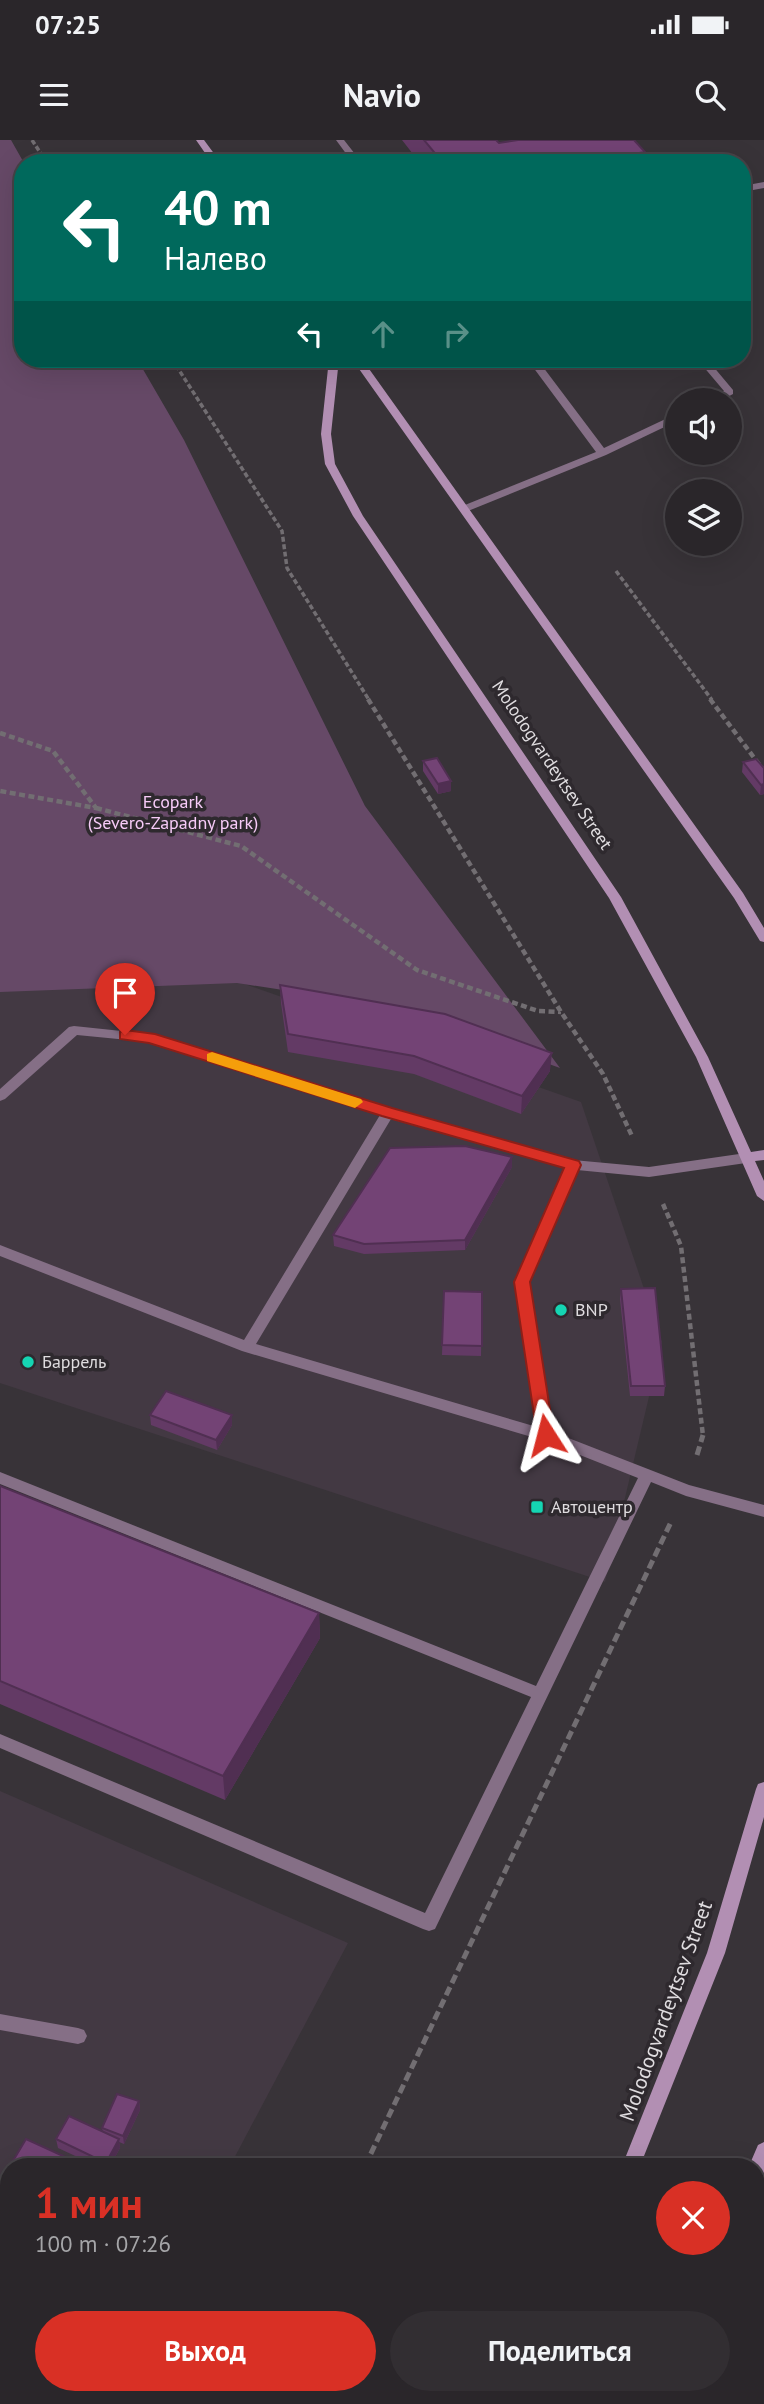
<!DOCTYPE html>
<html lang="ru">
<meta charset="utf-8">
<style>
body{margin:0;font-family:"PT Sans",sans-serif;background:#322e32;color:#f1f3f6;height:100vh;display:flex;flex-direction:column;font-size:26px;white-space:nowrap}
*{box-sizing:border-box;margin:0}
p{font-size:23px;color:#a5a5a8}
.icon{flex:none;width:38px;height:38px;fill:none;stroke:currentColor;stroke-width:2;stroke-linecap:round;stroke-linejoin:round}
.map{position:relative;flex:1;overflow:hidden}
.side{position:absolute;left:0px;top:2018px;width:765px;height:247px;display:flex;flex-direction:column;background:#2a262a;border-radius:28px 28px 0 0;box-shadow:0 7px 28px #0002,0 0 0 2px #464347}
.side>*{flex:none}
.top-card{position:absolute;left:14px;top:14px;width:737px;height:214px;border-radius:28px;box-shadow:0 7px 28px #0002,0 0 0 2px #464347;background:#00695c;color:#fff;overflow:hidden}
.tools{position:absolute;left:665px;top:248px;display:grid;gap:14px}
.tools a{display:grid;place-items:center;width:77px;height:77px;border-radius:50%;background:#2a262a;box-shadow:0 7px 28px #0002,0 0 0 2px #464347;font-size:35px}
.pin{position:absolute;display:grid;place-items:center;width:60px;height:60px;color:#fff;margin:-72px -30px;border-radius:50% 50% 50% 0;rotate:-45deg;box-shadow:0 0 7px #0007}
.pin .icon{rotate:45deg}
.me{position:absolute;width:77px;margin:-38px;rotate:351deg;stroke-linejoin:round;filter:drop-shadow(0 0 5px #0008)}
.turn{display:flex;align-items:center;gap:24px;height:147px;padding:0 35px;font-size:32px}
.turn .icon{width:91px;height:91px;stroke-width:2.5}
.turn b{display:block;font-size:49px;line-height:60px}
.lanes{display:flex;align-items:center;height:66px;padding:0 35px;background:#0003;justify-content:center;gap:35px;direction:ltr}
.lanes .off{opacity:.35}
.round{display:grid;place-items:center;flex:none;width:74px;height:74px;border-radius:37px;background:#322e32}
.summary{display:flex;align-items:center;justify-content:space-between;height:119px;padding:0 35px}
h1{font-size:42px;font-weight:700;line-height:52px;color:#d93025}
.primary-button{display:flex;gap:14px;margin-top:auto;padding:14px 35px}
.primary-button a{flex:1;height:80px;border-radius:42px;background:#d93025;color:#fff;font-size:28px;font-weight:700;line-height:80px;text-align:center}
.primary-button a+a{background:#322e32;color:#f1f3f6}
.status{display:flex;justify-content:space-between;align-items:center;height:49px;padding:0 35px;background:#2a262a;direction:ltr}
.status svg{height:19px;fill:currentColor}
header{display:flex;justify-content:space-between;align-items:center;height:91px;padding:0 35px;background:#2a262a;font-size:32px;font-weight:700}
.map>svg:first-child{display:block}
.built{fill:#433943}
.green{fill:#664967}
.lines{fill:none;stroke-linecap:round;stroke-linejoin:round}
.path-far2{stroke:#726e72;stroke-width:3.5;stroke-dasharray:5 2.5;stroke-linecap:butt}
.path-far1{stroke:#726e72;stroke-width:4.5;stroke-dasharray:6 3.5;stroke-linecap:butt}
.path{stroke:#726e72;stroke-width:5;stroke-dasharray:9 4.5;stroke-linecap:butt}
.lane{fill:#856f86;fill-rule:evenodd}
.secondary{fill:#b28fb3;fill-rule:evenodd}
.wall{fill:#633a65}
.shaded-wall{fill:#502f52}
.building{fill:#734375;stroke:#502f52;stroke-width:2}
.route{fill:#d93025;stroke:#8d1f18;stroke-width:2}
.slow{fill:#f59e0b}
.poi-dot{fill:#15d5b3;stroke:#2e292e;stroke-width:2.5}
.labels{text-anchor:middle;stroke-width:7;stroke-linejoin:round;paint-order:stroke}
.street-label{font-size:18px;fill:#dfdcdf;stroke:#2e292e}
.park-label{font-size:18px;fill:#f7cbf8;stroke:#2e292e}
.poi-label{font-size:18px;fill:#dfdcdf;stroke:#2e292e;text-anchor:start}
.near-street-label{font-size:21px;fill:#dfdcdf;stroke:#2e292e}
</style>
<div class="status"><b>07:25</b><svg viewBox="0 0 49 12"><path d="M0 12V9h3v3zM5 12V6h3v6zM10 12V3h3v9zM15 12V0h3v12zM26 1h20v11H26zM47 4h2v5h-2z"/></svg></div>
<header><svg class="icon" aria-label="menu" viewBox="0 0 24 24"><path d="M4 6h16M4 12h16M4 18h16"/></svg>Navio<svg class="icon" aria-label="search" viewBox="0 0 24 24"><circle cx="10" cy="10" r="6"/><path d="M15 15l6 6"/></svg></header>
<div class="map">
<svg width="764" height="2264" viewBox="0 0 764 2264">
<rect width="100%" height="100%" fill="#383338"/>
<path class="built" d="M0,758L581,962L662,1202L605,1442L0,1243Z
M0,1651L348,1803L230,2026H9V2256H110L105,2264H0Z"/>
<path class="green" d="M0,0H11L24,23L23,219H137L184,300L365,666L560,928L441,885L367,863L237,843L0,852Z"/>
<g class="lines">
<path class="path-far2" d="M32,0L47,23
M172,219L282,391L287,428L369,560
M616,431L712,560"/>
<path class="path-far1" d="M368,559L561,872L603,934L632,996
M710,559L764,631
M0,593L53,611L96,668L0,651
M96,668L241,706L417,830L538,871L561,872
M663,1064L681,1106L703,1296"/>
<path class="path" d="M697,1315L703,1295
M365,2026L671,1382
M253,2264L256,2256"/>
<path class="lane" d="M336,0H344L362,23H353Z
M764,42V48L742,52V46Z
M527,219H537L604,308L674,275L677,274V281L606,315L468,371H460V367L596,312Z
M697,219H707L733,250V254L720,261H707L724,251Z
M74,886L150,894L391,969L573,1020L649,1027L746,1013L753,1018L746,1023L649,1037L577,1030L529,1142L553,1292L689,1345L764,1365V1377L686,1356L651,1342L435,1789L429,1791L423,1789L0,1608V1594L425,1773L531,1557L0,1344V1332L536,1546L638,1338L542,1300L242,1211L0,1116V1105L244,1200L380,975L149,902L77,895L5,959L0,961V949L69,887ZM391,979L565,1028L515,1142L537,1287L256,1204Z
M0,1874L78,1888L84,1890L87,1896L84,1902L78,1904L0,1890Z"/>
<path class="secondary" d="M196,0H204L221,23H212Z
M329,219H339L331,294L335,324L363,376L621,757L708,917L751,1012L764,1010V1020L755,1021L764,1041V1061L757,1056L696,917L609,758L353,376L325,324L321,294Z
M352,219H362L743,753L764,788V802L760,801L734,758Z
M764,1642V1677L725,1813L640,2026H622L707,1813L756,1649L758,1644Z
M764,2002V2037L762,2040L756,2043V2026H749L758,2005Z
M521,2256H541L537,2264H517Z
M662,2256H682L679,2264H659Z"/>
</g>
<path class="wall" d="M402,0H496L499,3L644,23H420Z
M423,621L451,641V651L438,654L423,631Z
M743,622L764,628V654L760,655L742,632Z
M280,845L550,931L521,974L414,934L288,912L281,863Z
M512,1027L465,1110L364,1114L334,1106L333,1095Z
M621,1149L665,1246L664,1256H630L620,1159Z
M444,1151L482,1152L481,1216L442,1215Z
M150,1275H232V1285L217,1310L151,1285Z
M0,1346L319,1473L320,1498L225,1660L0,1564Z
M139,1961L140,1970L124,2004L119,2002L120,2008L110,2026H97L58,2008L56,1999L103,1992L102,1988Z
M9,2029V2062L0,2058V2044Z"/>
<path class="shaded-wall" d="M645,12L644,23H581Z
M451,641V651L438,654V644Z
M764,644V654L760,655L761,645Z
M552,913L550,931L521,974L522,956Z
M512,1017V1027L465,1110V1100Z
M232,1275V1285L217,1310L216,1300Z
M319,1473L320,1498L225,1660L223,1636Z
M139,1961L140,1970L124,2004L123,1996Z
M119,1999L120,2008L110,2026H107L106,2023Z
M9,2148V2175L0,2191V2164Z"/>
<path class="building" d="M424,0H496L499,3L518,0H634L645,12L581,23H443Z
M437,618L451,641L438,644L423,621Z
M756,619L764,628V644L761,645L743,622Z
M280,845L445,874L552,913L522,956L414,916L288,894Z
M465,1006L512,1017L465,1100L364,1104L333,1095L390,1008Z
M655,1148L665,1246H631L621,1149Z
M444,1151L482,1152V1206L442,1205Z
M166,1251L232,1275L216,1300L150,1275Z
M0,1346L319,1473L223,1636L0,1541Z
M117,1954L139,1961L123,1996L102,1988Z
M69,1976L119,1999L106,2023L56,1999Z
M26,1999L85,2026H10Z
M9,2029V2055L0,2051V2044Z
M0,2073L9,2077V2148L0,2164Z"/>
<path class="route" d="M125,890L155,894L392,968L579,1021L581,1025L530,1142L554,1295L552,1300L546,1302L537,1295L514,1142L564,1028L382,976L149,903L120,899V892Z"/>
<path class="slow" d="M212,912L361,959L363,962L355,968L207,921V914Z"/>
<g class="poi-dot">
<circle cx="561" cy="1170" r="7"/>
<circle cx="28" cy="1222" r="7"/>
<rect x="530" y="1360" width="14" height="14" rx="3.5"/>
</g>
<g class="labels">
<g class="street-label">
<text transform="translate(552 625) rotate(56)" y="6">Molodogvardeytsev Street</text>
</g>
<g class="park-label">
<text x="173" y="668">Ecopark<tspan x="173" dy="21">(Severo-Zapadny park)</tspan></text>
</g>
<g class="poi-label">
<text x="575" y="1176">BNP</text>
<text x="42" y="1228">Баррель</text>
<text x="551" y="1373">Автоцентр</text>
</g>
<g class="near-street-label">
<text transform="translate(666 1871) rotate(-70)" y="7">Molodogvardeytsev Street</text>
</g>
</g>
</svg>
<div class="tools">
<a><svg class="icon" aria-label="sound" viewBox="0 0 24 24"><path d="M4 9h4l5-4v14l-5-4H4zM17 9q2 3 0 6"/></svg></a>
<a><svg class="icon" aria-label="layers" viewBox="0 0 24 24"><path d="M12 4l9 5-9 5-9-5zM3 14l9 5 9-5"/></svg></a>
</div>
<div class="pin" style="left:125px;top:895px;background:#d93025"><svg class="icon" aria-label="arrive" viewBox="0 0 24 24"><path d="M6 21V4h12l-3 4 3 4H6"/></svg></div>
<svg class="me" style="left:546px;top:1295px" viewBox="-20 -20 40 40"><path d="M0-17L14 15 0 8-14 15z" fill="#d93025" stroke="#fff" stroke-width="4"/></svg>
<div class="top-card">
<div class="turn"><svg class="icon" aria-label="left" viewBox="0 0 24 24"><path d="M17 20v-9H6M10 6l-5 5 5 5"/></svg><div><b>40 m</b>Налево</div></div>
<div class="lanes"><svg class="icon" aria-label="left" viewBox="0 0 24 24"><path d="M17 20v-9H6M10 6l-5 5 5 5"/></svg><svg class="icon off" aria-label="ahead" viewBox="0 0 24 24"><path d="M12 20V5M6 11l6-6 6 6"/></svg><svg class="icon off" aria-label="right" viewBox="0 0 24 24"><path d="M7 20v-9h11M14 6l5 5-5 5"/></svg></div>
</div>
<section class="side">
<div class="summary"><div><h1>1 мин</h1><p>100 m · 07:26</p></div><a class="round" style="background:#d93025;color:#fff"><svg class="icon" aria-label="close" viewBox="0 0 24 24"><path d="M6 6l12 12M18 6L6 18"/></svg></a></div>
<div class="primary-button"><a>Выход</a><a>Поделиться</a></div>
</section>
</div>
